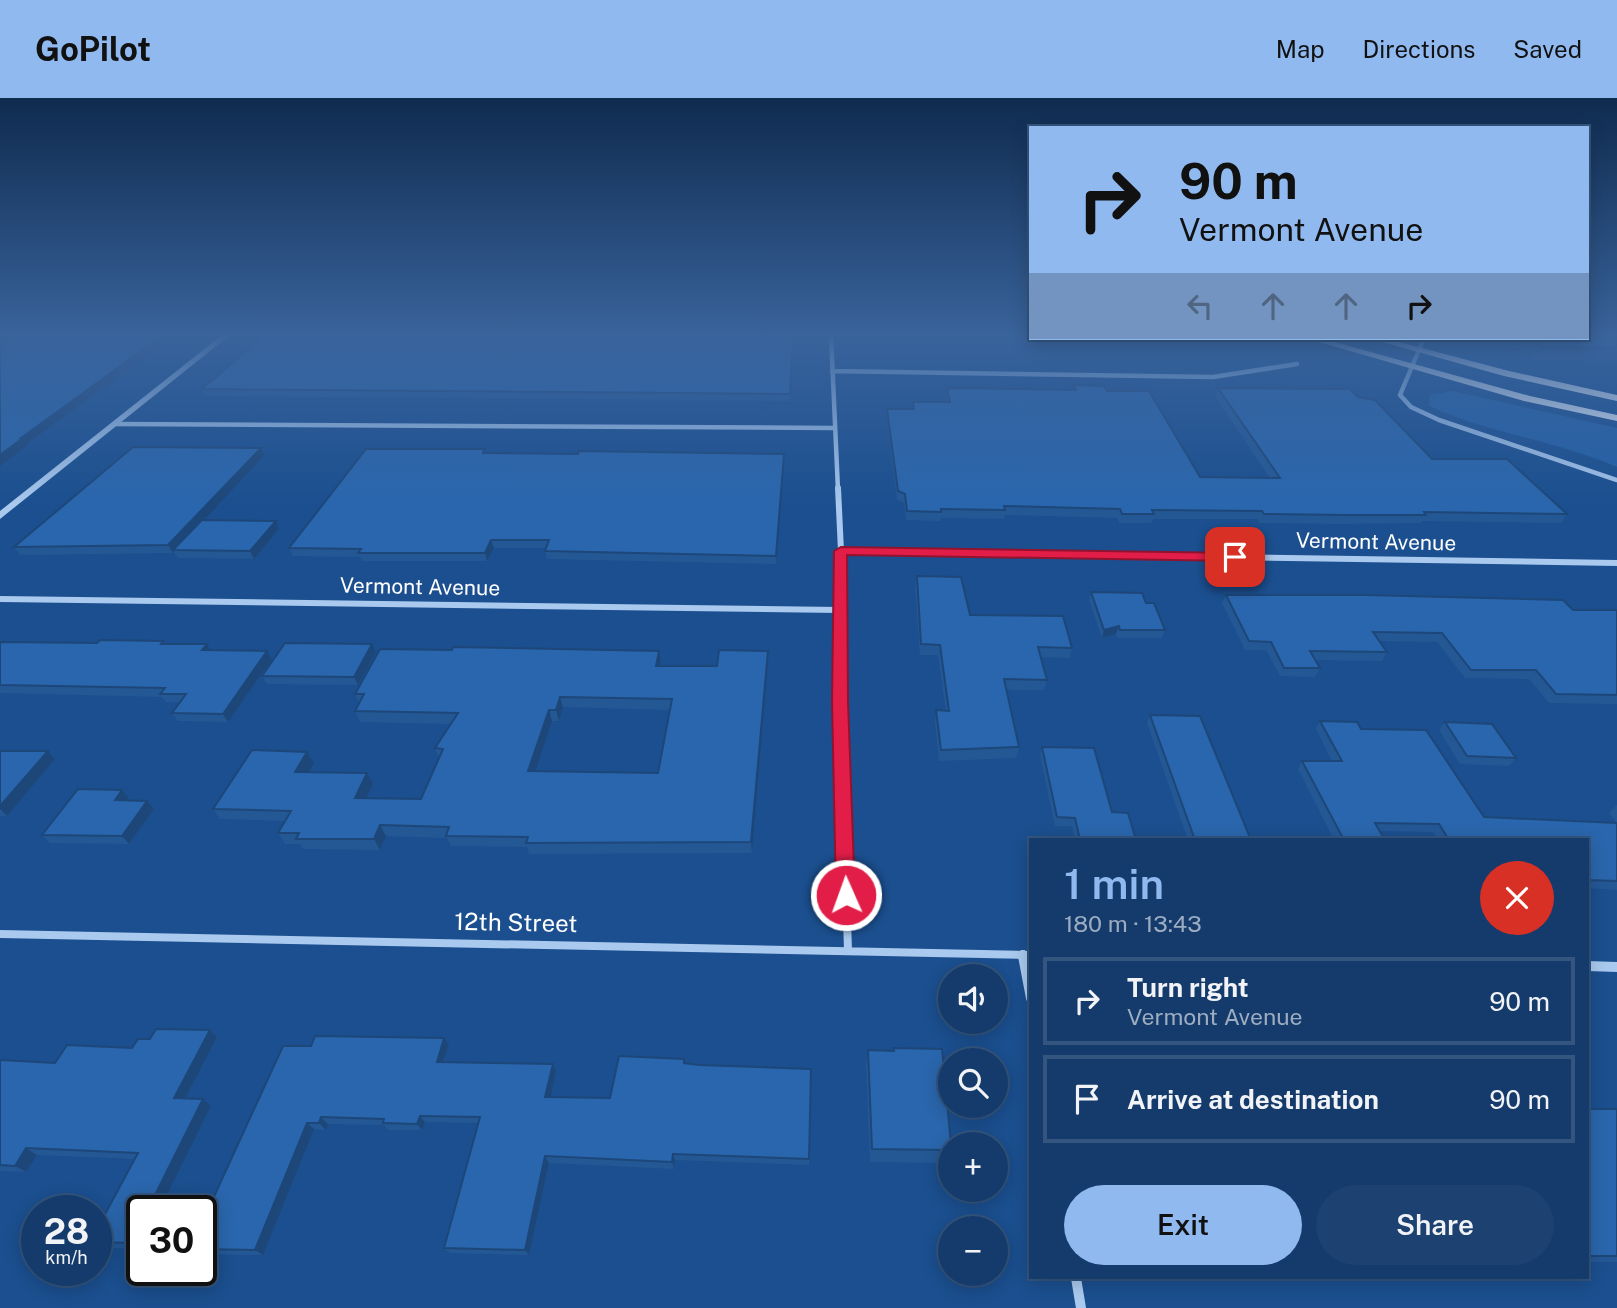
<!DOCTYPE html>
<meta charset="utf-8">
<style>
body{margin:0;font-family:"Public Sans",sans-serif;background:#1d4271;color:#f1f3f6;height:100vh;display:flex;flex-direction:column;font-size:26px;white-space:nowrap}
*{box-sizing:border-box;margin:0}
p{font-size:23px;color:#9dadc1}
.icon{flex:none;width:38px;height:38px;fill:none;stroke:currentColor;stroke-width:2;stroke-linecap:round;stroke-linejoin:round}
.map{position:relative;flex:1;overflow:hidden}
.side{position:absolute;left:1029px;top:740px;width:560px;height:441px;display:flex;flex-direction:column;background:#143b6b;border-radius:0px;box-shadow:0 4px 18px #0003,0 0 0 2px #33557e}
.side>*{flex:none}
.top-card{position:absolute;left:1029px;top:28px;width:560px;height:214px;border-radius:0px;box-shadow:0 4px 18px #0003,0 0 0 2px #33557e;background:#90b9f0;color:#111;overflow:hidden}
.fabs{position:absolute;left:938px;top:866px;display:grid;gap:14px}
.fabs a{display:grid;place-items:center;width:70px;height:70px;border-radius:50%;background:#143b6b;box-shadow:0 4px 18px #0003,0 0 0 2px #33557e;font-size:35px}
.speed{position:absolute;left:21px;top:1097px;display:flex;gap:14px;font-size:35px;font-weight:700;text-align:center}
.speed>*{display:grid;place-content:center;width:91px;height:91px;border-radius:50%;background:#143b6b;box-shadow:0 4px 18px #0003,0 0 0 2px #33557e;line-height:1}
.speed small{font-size:18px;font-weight:400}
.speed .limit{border:4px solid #111;border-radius:10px;background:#fff;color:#111}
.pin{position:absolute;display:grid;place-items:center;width:60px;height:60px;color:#fff;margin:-30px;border-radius:14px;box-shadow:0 4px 10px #0006}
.me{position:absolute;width:77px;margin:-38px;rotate:358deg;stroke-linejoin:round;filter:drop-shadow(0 0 5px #0008)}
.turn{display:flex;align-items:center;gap:24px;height:147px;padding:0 35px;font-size:32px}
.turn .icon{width:91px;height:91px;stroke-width:2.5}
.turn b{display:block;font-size:49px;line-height:60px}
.lanes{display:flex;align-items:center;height:66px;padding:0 35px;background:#0003;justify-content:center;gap:35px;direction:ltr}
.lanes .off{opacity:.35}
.round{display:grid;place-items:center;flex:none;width:74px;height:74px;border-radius:37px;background:#1d4271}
.head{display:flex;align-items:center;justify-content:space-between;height:119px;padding:0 35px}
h1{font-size:42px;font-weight:600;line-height:52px;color:#90b9f0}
.action{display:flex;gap:14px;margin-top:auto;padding:14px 35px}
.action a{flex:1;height:80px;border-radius:42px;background:#90b9f0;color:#111;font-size:28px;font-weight:600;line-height:80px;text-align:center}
.action a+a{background:#1d4271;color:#f1f3f6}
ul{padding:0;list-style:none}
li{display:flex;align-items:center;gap:21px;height:88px;margin:0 14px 10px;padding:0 21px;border:4px solid #33557e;border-radius:0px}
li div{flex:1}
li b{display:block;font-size:26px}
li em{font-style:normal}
header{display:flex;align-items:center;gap:42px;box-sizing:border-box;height:98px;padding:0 35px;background:#90b9f0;color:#111}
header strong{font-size:33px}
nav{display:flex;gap:38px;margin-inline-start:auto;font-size:24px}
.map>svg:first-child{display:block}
.green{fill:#2461a8}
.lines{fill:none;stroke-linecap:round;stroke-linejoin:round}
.minor-far3{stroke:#a9c9ee;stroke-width:4.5}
.minor-far2{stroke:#a9c9ee;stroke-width:6}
.minor-far1{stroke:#a9c9ee;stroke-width:8}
.minor{stroke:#a9c9ee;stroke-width:10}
.tertiary{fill:#a9c9ee;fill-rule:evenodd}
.primary{fill:#f0f6ff;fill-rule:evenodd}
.wall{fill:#245895;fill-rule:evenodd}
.shaded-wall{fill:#1d4779}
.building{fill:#2a66ad;stroke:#1d4779;stroke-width:2;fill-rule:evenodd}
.route{fill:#e11d48;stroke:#92132f;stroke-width:2}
.labels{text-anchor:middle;stroke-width:7;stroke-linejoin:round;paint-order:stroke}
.street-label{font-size:21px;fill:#fff;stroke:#1b4f8f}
.near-street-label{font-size:24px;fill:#fff;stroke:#1b4f8f}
</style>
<header>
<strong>GoPilot</strong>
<nav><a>Map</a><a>Directions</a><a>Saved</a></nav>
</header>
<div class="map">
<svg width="1617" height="1210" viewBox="0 0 1617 1210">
<rect width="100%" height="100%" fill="#1b4f8f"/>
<path class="green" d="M1453,293L1617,330V369C1556,342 1490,336 1429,308L1430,297Z"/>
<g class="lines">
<path class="minor-far3" d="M831,237L838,392
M1424,240L1400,297L1411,309L1439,322L1617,382
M832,273L1213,279L1297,266
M115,326L835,330"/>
<path class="minor-far2" d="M838,390L841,453L840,594
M841,453L1617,465
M0,501L840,512"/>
<path class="minor-far1" d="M840,592L848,853
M0,836L1031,857
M1023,856L1024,860"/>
<path class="minor" d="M1023,858L1031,900
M1587,868L1617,869
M1076,1180L1081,1210"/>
<path class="tertiary" d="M222,237H230L0,421V413Z"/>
<path class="primary" d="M1305,240H1320L1530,298L1617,317V323L1524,303Z
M1368,240H1384L1509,273L1617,297V303L1504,278Z"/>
</g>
<path class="wall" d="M794,237L790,303L205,298L202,291Z
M1617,237V263L1535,262L1503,240H1587Z
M1074,287L1107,293L1200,379L1270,380L1215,298L1218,290L1358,299L1432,361L1567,416L1561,425L1422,423L1421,425L1341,426L1260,425L1258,421H1153L1151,425H1119L1117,420L1005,417L1004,421L941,420L940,423L906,422L904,405L897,402L887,319V311H912L913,304H947V292H1073Z
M485,351L486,355L784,363L776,466L547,461L545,453L546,450H494L487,463H362L360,459L293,458L289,450Z
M264,358L204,422L276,423L279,431L254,461L178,460L174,454L173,455L20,457L14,449Z
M917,478L970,517L1072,550L1069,560L1041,559L1047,582L1044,592H1007L1019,649L1016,660L939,663L935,623L936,612L946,613L938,557H920L915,489Z
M1091,494L1146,505L1165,532L1162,540H1118L1116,536L1102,540L1089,502Z
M1226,497L1573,512H1617V606L1549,605L1529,581L1465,580L1437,544L1379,543L1387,554L1382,563L1315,562L1320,570L1315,579L1280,578L1266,552H1245L1222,505Z
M0,544L207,546L211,552L267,553L272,561L228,624L178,623L172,615L180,604H166L162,599L0,595Z
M452,552L659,553L661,564L660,568H717L768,564L752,755L529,756L527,749L451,748L447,740L386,738L380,752L303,751L300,746H285L278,735L285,723L220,721L213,711L314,665L308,674L373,686L366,700L421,701L439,660L435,650L451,626L360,624L355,613L359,605L355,596ZM563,609L670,612L658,675L535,673L552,623H559Z
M376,554L358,587L267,586L262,578Z
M1150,617L1251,742H1188L1147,625Z
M1320,623L1361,631L1484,719L1617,725V792L1587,790V742H1438L1433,734L1380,733L1385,742H1334L1298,671L1302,663H1332L1316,631Z
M1445,624L1516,660L1509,668L1460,666L1439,632Z
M1042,649L1136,742H1075L1072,728H1055L1040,657Z
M0,653H48L55,661L7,718H0Z
M122,692L129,700L128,702L147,703L154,711L129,746L50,745L42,737Z
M1617,707V725L1609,715Z
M210,932L217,939L186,1000L203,1001L211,1008L159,1113H142L141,1150H101L96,1147V1133L135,1061L37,1057L26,1074L0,1073V962L55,965L132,950L150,941Z
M449,947L444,964L553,966L556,973L550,999L610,1000L684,961L685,966L699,967L811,971L809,1067L675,1062L674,1071L549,1065L529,1157L450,1155L444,1150L479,1025L425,1024L422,1032H388L384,1027L328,1026L326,1032L314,1031L263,1157L201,1156V1127L311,948Z
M868,952L950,1046V1056L947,1065L870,1064L866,966Z
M1587,1011H1617V1164H1587Z"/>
<path class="shaded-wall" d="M163,237H175L27,346L28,347L0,368V357L21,340Z
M261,350L264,358L176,452H173L174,454L173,455L168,447Z
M784,356V363L776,466V458Z
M276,423L279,431L254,461L250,453Z
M491,442L494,450L487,463L485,455Z
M1119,528L1116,536L1102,540L1104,532Z
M207,546L212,554L202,552Z
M372,546L376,554L358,587L354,579Z
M267,553L272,561L228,624L223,616Z
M659,553L661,564L658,578L656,568Z
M768,553V564L752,755L751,744Z
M560,599L563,609L559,623L556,612Z
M549,612L552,623L532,684L528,673Z
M48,653L55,661L7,718L0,711V708Z
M307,654L314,665L302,685L295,674Z
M367,675L373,686L361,711L355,700Z
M122,692L129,700L122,711L115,702Z
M147,703L154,711L129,746L122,738Z
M380,727L386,738L380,752L374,741Z
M210,932L217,939L182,1007L174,1000Z
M444,940L449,947L441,971L437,964Z
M553,966L556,973L549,1006L545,999Z
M203,1001L211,1008L159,1113H147Z
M420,1018L425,1024L422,1032L417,1026Z
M321,1019L328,1026L326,1032L319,1025Z
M307,1025L314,1031L263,1157L255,1152Z
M26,1050L37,1057L26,1074L15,1068Z
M673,1056L675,1062L674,1071L672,1064Z
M545,1058L549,1065L529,1157L525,1152Z
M142,1123V1148L141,1150L131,1145Z"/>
<path class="building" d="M20,237H163L21,340H23L0,357V249Z
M265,237H793L790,296L202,291Z
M1587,237H1617V250H1542L1528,240H1587Z
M1074,287L1104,288L1107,293H1149L1200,379L1280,380L1218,290L1350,291L1358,299L1375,302L1432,361H1507L1567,416L1424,414L1426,417H1345L1264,416L1262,413L1152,412L1154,416H1122L1120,411L1004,408L1005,412L941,411V414L907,413L905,396L898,393L887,311H914L913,304H950L947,292L951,290L1076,292Z
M133,349L261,350L168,447L14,449Z
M366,351H485L483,355L578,356L579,353L784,356L776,458L545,453L549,442H491L485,455H358L361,451L289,450Z
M202,422L276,423L250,453L173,452Z
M917,478L961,479L970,517L1063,518L1072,550L1038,549L1047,582L1004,581L1019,649L941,652L936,612L949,613L940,547L921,546Z
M1091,494L1142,495L1146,505H1154L1165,532H1120L1119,528L1104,532Z
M1226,497H1367L1563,502L1573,512H1617V597L1556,596L1536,572H1471L1442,535L1373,534L1387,554L1310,553L1320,570H1284L1271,544L1249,543Z
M100,542L163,543L161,546H207L202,552L267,553L223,616L172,615L186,596H160L165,590L0,587V544L97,545Z
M285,545L372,546L354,579L262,578Z
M453,549L659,553L656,568H717L719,552L768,553L751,744L526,745L528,739L446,738L449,729L380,727L374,741H296L299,735H278L291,713L213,711L252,652L307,654L295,674L367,675L355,700L421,701L443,651L435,650L458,615L355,613L364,596H355L380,551L452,552ZM560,599L672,601L658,675L528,673L549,612H556Z
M1150,617L1200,618L1251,742H1195Z
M1320,623L1357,624L1361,631L1426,632L1484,719L1617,725V783L1587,782V742H1449L1439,726L1375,725L1385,742H1344L1302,663H1342Z
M1445,624L1492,626L1516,660L1467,658Z
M1042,649L1094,650L1112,714L1128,715L1136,742H1080L1075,720L1057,719Z
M0,653H48L0,708Z
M78,691L122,692L115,702L147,703L122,738L42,737Z
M156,931L210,932L174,1000L203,1001L147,1113H142V1123L131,1145L96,1144V1133L138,1055L26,1050L15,1068L0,1067V962L55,965L67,947L132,950L138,941H150Z
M315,938L444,940L437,964L553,966L545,999L610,1000L619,958L684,961V965L699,967L811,971L809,1061L673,1056L672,1064L545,1058L525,1152L444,1150L480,1019L420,1018L417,1026L383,1025L384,1021L321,1019L319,1025H307L255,1152L201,1151V1127L283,948H311Z
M893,950L942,951L951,1046L950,1052L872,1051L868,952L894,953Z
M1587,1011H1617V1158H1589L1587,1154Z"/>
<linearGradient id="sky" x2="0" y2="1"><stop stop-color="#0f2b4f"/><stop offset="0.58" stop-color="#39639b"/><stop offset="1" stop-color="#39639b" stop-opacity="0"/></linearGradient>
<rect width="1617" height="407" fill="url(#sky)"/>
<path class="route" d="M841,449L1235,455L1241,459L1235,463L847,457L848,603L855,797L852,803L846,805L839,803L836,797L832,603L834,453Z"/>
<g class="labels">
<g class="street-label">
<text transform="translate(1376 444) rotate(1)" y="7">Vermont Avenue</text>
<text transform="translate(420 489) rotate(1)" y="7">Vermont Avenue</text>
</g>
<g class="near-street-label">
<text transform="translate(516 825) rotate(1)" y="8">12th Street</text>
</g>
</g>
</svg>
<div class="fabs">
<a><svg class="icon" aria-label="sound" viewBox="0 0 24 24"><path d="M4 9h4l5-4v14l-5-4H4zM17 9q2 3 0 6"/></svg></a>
<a><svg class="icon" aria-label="search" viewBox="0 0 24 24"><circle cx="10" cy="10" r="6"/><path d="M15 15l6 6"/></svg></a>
<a>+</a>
<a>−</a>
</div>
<div class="speed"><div>28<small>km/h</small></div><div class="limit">30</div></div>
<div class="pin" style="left:1235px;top:459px;background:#d93025"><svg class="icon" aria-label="arrive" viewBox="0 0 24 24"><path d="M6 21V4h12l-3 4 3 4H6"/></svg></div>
<svg class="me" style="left:846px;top:797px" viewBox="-20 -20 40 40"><circle r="17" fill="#e11d48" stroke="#fff" stroke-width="3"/><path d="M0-11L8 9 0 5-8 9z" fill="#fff"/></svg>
<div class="top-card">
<div class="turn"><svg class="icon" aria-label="right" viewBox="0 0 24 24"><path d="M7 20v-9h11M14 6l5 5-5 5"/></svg><div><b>90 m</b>Vermont Avenue</div></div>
<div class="lanes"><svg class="icon off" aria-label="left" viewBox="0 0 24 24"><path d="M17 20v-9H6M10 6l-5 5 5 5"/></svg><svg class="icon off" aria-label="ahead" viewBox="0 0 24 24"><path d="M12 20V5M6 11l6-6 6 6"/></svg><svg class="icon off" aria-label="ahead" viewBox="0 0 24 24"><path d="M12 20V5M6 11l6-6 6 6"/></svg><svg class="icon" aria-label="right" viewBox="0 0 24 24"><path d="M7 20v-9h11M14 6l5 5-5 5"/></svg></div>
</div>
<section class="side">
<div class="head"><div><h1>1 min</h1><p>180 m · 13:43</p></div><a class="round" style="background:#d93025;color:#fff"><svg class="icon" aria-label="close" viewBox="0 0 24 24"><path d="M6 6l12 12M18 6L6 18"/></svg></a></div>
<ul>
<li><svg class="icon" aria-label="right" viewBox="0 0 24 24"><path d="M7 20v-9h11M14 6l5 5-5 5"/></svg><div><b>Turn right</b><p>Vermont Avenue</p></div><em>90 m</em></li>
<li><svg class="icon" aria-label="arrive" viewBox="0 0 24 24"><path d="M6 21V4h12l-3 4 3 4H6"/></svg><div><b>Arrive at destination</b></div><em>90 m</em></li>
</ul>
<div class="action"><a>Exit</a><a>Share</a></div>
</section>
</div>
